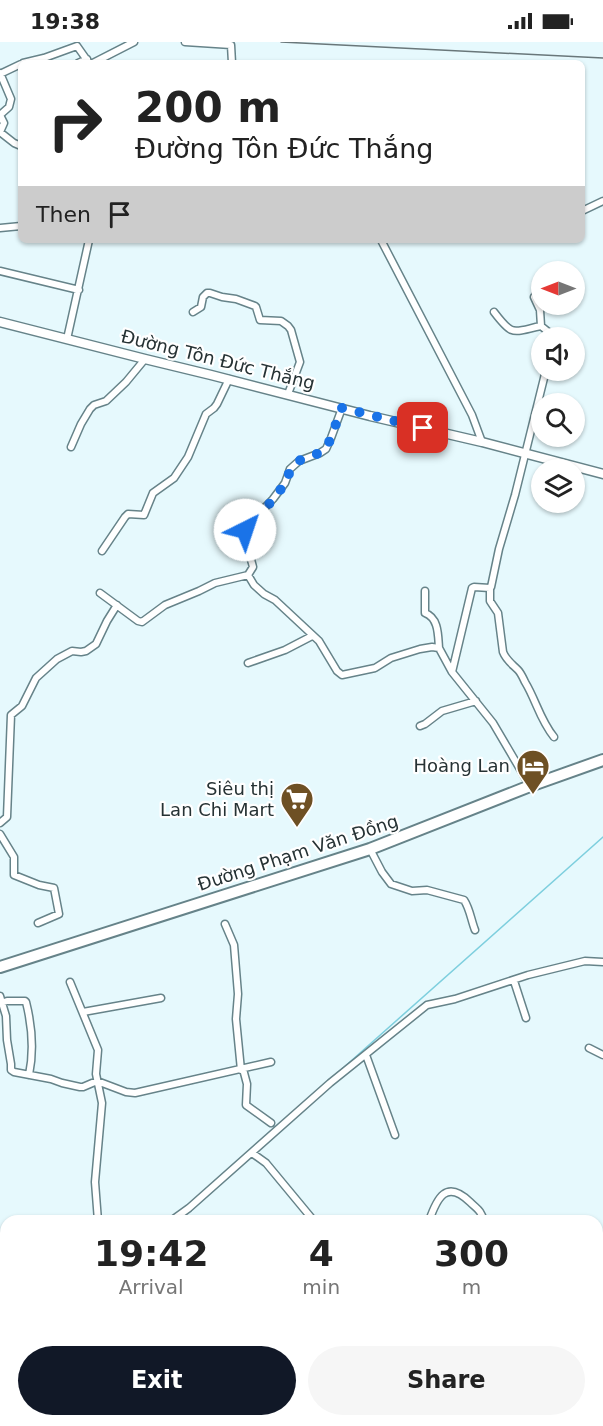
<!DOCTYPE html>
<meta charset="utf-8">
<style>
body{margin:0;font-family:"DejaVu Sans",sans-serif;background:#f6f6f6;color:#222;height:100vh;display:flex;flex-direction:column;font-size:22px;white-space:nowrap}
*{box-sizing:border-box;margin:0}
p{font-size:20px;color:#767676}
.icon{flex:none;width:33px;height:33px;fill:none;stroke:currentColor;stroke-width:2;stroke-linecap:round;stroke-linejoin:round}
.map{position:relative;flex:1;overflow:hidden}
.sheet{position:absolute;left:0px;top:1173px;width:603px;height:212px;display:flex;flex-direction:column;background:#fff;border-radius:18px 18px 0 0;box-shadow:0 2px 4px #0004}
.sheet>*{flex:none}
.top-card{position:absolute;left:18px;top:18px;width:567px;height:183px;border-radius:9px;box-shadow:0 2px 4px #0004;background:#fff;color:#222;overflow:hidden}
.needle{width:39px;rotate:270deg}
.controls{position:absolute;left:531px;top:219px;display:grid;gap:12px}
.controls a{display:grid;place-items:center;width:54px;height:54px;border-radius:50%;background:#fff;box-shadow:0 2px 4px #0004;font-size:30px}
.pin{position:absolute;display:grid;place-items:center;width:51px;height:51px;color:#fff;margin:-26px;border-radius:12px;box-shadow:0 3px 9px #0006}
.me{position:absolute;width:66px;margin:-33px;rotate:41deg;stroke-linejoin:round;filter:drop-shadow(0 0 4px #0008)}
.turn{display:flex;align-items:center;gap:21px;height:126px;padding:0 18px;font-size:27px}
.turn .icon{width:78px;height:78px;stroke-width:2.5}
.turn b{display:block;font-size:42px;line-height:51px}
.then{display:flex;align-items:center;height:57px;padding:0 18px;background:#0003;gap:12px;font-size:22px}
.eta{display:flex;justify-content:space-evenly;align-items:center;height:102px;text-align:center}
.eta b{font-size:36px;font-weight:800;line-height:42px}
.button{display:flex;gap:12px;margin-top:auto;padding:12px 18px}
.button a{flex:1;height:69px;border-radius:36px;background:#111827;color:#fff;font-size:24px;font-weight:800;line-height:69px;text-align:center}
.button a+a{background:#f6f6f6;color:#222}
.status{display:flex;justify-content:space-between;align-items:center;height:42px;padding:0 30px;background:#fff;direction:ltr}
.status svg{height:16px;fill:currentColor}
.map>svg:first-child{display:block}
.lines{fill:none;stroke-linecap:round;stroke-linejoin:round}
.stream{stroke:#7ecfde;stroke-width:1.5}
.minor-casing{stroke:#668389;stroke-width:9}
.secondary-casing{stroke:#668389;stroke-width:11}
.trunk-casing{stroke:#668389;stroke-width:14}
.minor{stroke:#fff;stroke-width:6}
.secondary{stroke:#fff;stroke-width:8}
.trunk{stroke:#fff;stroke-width:10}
.rail{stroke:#69777a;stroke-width:1.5}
.route{stroke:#1a73e8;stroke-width:10;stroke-dasharray:0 18}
.labels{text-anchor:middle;stroke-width:4.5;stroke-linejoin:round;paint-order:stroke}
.street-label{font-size:18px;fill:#263234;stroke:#fff}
.poi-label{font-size:18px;fill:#263234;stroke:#fff;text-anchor:end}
</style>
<div class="status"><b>19:38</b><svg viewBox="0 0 49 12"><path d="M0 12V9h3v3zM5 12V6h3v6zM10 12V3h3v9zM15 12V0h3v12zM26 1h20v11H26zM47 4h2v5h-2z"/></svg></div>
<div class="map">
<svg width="603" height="1384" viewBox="0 0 603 1384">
<rect width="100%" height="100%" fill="#e6f9fd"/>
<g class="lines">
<path class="stream" d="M333,1035L603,795
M0,1283L6,1279"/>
<defs>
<path id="minor" d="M185,0L231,3L232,21
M23,21L44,16L77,4L89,21
M78,21L87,17
M93,21L134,0
M0,31L11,57L9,65L0,73L4,81L0,90
M0,32L21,22
M0,90L14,101L21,104
M582,169L603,159
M0,186L21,184
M381,198L472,373L482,400
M0,229L79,248
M553,230L554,229
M193,270L201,265L203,255L207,251H210L222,255L236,257L255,264L256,265L260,278L281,279L288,284L291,288L300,320L288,352
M494,270C513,295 512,290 541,284
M541,284L540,268L534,255L542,243
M541,284L556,296
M67,297L89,198
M71,405L81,382L90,367L94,363L106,359L126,340L145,317
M102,509L125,475L128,472L144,473L153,451L174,436L188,415L206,372L214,366L217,362L229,337
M248,533L254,543L264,552L275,558L319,599L337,629L342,633L375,626L391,616L420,607L432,605L439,606L452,630L493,681L530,744
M490,546V559L498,571L503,610C506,618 512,622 518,628C521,631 523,636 525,640C536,658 540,678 554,695
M425,549V571C439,576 438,594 439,606
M100,551L138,579L142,580L165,563L199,549L215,541L248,533L253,525C250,512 241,496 248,483L273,457L285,441L290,427L299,419L320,411L326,407L331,396L342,366
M248,621L285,608L312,594
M452,630L472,546L474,545L490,546L491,545L499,507L515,453L546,328
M420,684L425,682L442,669L476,659
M0,781L7,775L11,673L22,664L36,636L57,617L72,609L81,610L86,609L96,602L107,579L117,563
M0,792L14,815V833L39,843L54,846L59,872L38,881
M370,807L382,830L391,842L412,849L427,848L464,858C470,867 471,878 475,888
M225,882L234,903L238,952L236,977L241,1028
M514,939L526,976
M70,940L98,1008L96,1032L102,1061L95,1140L98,1179
M0,954L6,974L7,998L11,1022V1028L14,1030L51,1037L62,1041L80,1045H83L97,1039L126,1050L135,1051L271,1020
M1,961L7,959H25L26,960C32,984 34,1009 29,1033
M83,970L161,956
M589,1006L603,1013
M366,1013L395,1093
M243,1027L247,1042L246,1063L271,1081
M252,1111L266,1121L314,1179
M171,1179L189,1166L330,1041L427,963L455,957L528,933L585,919L603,920
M429,1179C437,1156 446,1137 470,1160C478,1168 480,1167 484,1179
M0,1212L6,1223
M597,1217H603
M0,1288L6,1284
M597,1330L603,1332
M0,1334L4,1346L6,1365
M10,1378L12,1384
M34,1378L37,1384
M57,1378L59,1384
M100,1378V1384
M129,1384L134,1378
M514,1384L518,1378"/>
<path id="secondary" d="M0,280L145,317L211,333L370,374L482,400L603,432"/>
<path id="trunk" d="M0,925L370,807L530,744L603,718"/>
</defs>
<use href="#minor" class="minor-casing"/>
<use href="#secondary" class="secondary-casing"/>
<use href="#trunk" class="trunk-casing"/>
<use href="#minor" class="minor"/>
<use href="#secondary" class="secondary"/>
<use href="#trunk" class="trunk"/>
<path class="rail" d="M281,0L603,16"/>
</g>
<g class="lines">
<path class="route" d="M245,488C251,475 265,467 274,457C277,452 282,446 285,441C289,434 289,427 296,421C306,413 320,415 328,403L342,366L423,386"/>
</g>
<defs>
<symbol id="hotel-pin" viewBox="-11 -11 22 30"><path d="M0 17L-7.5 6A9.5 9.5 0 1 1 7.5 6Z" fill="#6e5024" stroke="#fff"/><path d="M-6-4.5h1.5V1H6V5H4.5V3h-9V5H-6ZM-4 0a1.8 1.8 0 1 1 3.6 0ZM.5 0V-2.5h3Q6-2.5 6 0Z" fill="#fff"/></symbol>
<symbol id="supermarket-pin" viewBox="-11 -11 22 30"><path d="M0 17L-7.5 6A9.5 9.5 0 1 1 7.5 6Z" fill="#6e5024" stroke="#fff"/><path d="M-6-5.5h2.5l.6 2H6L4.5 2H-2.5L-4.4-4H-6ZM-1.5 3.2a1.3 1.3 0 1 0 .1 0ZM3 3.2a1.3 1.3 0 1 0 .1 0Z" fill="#fff"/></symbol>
</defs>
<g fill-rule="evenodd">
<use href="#hotel-pin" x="514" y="705" width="38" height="52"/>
<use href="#supermarket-pin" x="278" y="738" width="38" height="52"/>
</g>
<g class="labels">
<g class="street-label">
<text transform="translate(218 318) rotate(14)" y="6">Đường Tôn Đức Thắng</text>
<text transform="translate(298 811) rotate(-18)" y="6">Đường Phạm Văn Đồng</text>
</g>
<g class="poi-label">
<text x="510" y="730">Hoàng Lan</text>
<text x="274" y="753">Siêu thị<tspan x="274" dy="21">Lan Chi Mart</tspan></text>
</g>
</g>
</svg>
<div class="controls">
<a><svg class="needle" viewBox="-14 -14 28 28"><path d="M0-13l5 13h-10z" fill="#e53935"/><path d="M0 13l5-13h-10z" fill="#767676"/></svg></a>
<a><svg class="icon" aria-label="sound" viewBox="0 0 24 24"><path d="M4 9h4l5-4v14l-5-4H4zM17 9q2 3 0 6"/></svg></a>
<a><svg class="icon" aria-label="search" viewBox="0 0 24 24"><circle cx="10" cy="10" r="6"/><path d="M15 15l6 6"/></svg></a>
<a><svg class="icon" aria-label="layers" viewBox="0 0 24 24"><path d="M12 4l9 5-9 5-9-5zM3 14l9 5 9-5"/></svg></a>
</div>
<div class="pin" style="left:423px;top:386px;background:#d93025"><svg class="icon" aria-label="arrive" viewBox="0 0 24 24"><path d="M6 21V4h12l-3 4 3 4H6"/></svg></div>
<svg class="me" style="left:245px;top:488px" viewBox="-20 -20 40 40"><circle r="19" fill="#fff"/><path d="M0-13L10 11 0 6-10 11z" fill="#1a73e8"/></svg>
<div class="top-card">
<div class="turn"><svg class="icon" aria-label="right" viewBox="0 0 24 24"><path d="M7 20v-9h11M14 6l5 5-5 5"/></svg><div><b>200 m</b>Đường Tôn Đức Thắng</div></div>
<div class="then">Then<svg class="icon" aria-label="arrive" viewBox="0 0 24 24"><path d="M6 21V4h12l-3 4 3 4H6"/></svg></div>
</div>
<section class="sheet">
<div class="eta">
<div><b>19:42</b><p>Arrival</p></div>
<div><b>4</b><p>min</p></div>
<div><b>300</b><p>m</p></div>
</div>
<div class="button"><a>Exit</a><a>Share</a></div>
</section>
</div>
